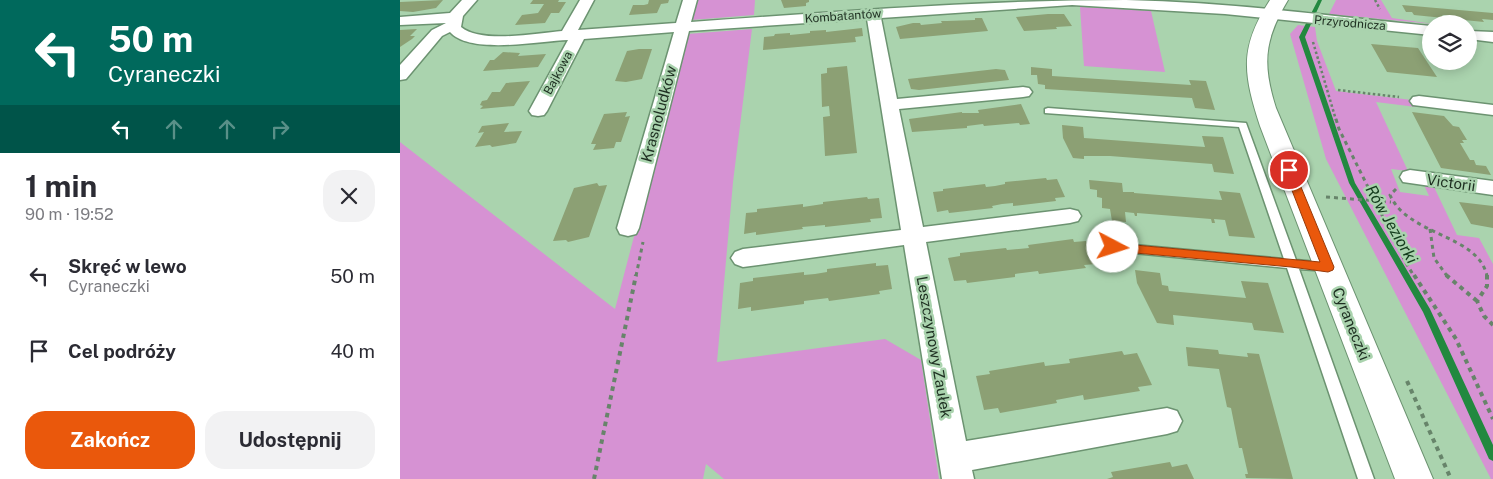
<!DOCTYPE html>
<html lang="pl">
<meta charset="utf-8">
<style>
body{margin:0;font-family:"Public Sans",sans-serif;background:#f2f2f3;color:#2b2b33;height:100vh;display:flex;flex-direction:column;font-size:19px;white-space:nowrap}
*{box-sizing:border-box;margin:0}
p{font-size:16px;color:#7c7c81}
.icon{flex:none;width:28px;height:28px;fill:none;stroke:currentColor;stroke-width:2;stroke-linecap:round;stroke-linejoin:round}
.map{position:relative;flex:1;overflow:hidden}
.details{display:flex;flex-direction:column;background:#fff;width:400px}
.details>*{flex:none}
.top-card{background:#00695c;color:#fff;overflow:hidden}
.fabs{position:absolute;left:1022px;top:15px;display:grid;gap:10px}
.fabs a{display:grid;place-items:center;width:55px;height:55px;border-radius:50%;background:#fff;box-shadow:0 2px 12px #0003;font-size:25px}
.pin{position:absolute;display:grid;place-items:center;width:42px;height:42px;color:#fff;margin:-21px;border:2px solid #fff;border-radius:50%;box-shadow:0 1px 5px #0007}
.me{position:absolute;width:55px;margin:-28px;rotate:95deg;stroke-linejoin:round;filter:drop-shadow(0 0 4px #0008)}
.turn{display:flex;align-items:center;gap:18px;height:105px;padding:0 25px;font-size:22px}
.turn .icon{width:65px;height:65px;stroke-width:2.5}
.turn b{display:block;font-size:35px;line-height:42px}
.lanes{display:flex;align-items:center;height:48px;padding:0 25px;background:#0003;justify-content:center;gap:25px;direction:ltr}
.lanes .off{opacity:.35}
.round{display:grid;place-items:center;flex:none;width:52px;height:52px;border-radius:20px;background:#f2f2f3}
.head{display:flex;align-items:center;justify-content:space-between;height:85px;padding:0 25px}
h1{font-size:30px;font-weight:700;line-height:38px}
.primary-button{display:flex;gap:10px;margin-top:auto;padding:10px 25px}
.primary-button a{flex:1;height:58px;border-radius:20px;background:#ea580c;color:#fff;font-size:20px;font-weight:700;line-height:58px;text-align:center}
.primary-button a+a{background:#f2f2f3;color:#2b2b33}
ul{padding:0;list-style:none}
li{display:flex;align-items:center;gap:15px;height:75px;padding:0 25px}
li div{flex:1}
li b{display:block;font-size:19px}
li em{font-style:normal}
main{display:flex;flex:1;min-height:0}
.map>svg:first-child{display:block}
.green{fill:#d692d3}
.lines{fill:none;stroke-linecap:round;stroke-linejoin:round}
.stream{fill:#22893f;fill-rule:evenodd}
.building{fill:#8ca074}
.lane-casing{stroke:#6c9371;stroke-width:3}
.street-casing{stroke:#6c9371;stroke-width:3}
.secondary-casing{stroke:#6c9371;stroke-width:2}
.path-far2{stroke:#67846a;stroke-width:2.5;stroke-dasharray:2.5 2.5;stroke-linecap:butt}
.path-far1{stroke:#67846a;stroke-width:3;stroke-dasharray:4 4;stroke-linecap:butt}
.path{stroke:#67846a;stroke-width:4;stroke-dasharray:4.5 4.5;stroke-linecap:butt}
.lane{fill:#fff;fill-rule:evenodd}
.street{fill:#fff;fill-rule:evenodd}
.secondary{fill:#fff;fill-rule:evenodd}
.route{fill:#ea580c;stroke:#983908}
.labels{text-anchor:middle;stroke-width:5;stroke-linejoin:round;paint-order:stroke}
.far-street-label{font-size:12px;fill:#1e2f21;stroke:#aad3ae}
.street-label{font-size:15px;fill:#1e2f21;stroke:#aad3ae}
.water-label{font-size:16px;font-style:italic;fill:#133b1c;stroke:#aad3ae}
</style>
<main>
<section class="details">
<div class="top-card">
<div class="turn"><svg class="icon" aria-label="left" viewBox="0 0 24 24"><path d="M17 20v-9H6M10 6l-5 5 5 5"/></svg><div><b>50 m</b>Cyraneczki</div></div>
<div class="lanes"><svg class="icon" aria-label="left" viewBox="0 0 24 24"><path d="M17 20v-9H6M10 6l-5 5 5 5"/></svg><svg class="icon off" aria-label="ahead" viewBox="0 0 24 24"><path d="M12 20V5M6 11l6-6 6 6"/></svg><svg class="icon off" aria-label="ahead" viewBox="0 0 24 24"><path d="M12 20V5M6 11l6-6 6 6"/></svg><svg class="icon off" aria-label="right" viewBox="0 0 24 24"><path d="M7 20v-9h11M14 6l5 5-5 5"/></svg></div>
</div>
<div class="head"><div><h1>1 min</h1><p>90 m · 19:52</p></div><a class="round"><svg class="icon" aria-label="close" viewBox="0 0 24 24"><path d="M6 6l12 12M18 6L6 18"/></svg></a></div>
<ul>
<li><svg class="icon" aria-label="left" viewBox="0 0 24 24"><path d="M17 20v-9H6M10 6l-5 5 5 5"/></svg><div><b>Skręć w lewo</b><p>Cyraneczki</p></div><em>50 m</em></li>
<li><svg class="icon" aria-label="arrive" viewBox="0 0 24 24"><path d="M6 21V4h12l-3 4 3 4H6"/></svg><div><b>Cel podróży</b></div><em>40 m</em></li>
</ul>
<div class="primary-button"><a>Zakończ</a><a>Udostępnij</a></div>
</section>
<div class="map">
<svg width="1093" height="479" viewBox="0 0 1093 479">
<rect width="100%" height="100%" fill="#aad3ae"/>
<path class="green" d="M296,0H355L354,15L291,20Z
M936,0H981L992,18L1033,24L929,14Z
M680,7L751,11L765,72L684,66Z
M898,25L915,27L917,41L936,91L1012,100L1016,107L976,102L1008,171L991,169L1000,192L1029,196L1024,185L1034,187L1057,235L1079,238L1093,264V479H1091L926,159L890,34Z
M352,29L333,182L317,362L485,339L521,360L539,479H324L306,464L303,479H0V142L215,309L287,34Z"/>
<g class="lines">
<path class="stream" d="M918,0H922L905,37L955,183L1030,309L1093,445V461L1089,459L1023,312L949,183L899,37Z"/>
</g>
<path class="building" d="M43,0L36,8L13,12L0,11V2Z
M133,0H159L158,2H166L159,13H151L145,23L115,25L122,15L138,13L144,4H130Z
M249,0H269L268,3L261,4L257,13L229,15L233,5H244L248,4Z
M381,0H409V2L406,3V6L384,8Z
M1002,5L1093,13V20L1082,19L1084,22L1054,19L1052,16L1042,15L1044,18L1014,15L1012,12H1006Z
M648,14H664L672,26L656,27L657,29L624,31L616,17Z
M575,18H582L588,31L500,39L496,27L513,23H520L521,25L542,23L541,21H547L575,20Z
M462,28L463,36L455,37L456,42L363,50L364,37L374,36L375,34L390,33V35L410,33V31L426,30V32Z
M17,29L10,36H15L12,39L0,47V30Z
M971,44L1018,48L1037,77L987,72Z
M239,49H252L242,79L226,82L215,81L227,51Z
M103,52L120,53L118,56L146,54L138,67L83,71L90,60H94Z
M447,66L457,153L425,156L423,117L430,116L429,106L422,107L421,74L427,73V68Z
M631,67L652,69V76L791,85L789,80L806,81L815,110L795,108L792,98L645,89V85L638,84L637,75H631Z
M596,69L605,70L609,80L519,90L511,89L508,79Z
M130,81L114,106L80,109L83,106L80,105L82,101L87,100L92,92H100L106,83Z
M621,104L630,124L620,125L619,123L584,126L583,124L567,126V128L512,132L509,119L562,112V113H579L578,110Z
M227,112L225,117L230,116L221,142H216L214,148L193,150L196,144H191L204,114Z
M1012,112L1044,116L1053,126L1059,127L1067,140H1062L1064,143H1060L1070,160H1074L1076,165L1086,166L1091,175L1041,168Z
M109,123L104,132L122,131L116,143L92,147L90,145L75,147L84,132L78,133L82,126Z
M662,125L683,127L684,138L805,147L802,136L823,137L834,174L814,172L812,164L710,156H684V159L673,158L663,138Z
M646,178L647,180L657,179L665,197L655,198L656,201L613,206V203L602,204L592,206L593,208L549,213L548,210L537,212L533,192L543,191V189L585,184L586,187L595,186L605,184V182Z
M689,180L722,183L723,192H734V193L822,200L819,191L840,193L855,238L829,236L825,220L814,219L815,223H812L811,219L737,213V216H735L734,213L725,212L726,222L712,221L710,209L702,208V198L697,197V190L690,189Z
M197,183L199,186L207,185L189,237L168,242L166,240L153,241L174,188Z
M467,197L468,199L479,198L482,218L470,219L471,222L425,227V225L402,227L403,229L356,235V232L344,234L346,213L357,212V209L403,204V207L423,204V202Z
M1059,202L1093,206V228L1071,224Z
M673,239L674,242L686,241L696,264L684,265L686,268L639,274L638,271L615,274V277L567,283L566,280L554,281L548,258L560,256V253L606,248L607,250L629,248L628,245Z
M476,263V266L488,265L492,289L479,291L480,294L429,301L428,298L404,301V304L351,311V307L338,309L340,283L353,281V278L404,272V275L415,274L427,272V269Z
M735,270L760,273L762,285L768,286L769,291L846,298L841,281L868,283L884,333L854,330L852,323L773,315L774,325L757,323L737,283Z
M786,347L818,350L819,354L848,357L847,353L859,354L893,479L846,478L845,474H848L842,448H839L831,408L827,407L819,369L788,366Z
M722,351L724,355L737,353L752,385L738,387L740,391L684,400L683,395L656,400L657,403L600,413L598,408L584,410L576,376L590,374L589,371L644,362L645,366L670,363L669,359Z
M770,462L772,467L787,464L794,479H707L713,477L711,472Z"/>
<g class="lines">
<defs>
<path id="lane" d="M648,108L846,123L896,260L928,263L932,264L934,267L932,270L928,271L899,269L974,479H958L887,268L713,251L707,247L713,243L884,259L839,127L645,113V109Z"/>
<path id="street" d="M62,0H77L63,16L61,27C81,44 137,33 162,31L180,0H194L178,30L276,23L283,0H297L291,22C436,12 581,0 726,0C828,2 930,16 1031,26V35L825,14L672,5L481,18L497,99L623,87L629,88L632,92L629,96L623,97L499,109L523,227L670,209L678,211L681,216L678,221L670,223L526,242L566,441L767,408L777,411L782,421L777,431L767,434L572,470L574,479H542L504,245L343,267L335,264L331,258L335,252L343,249L501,230L467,19L289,31L239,228L236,234L228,236L220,234L217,228L274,32L184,39L147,111L144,115L138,116L132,115L129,111L168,40C140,41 70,55 50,32L42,36L6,79L0,80V65L32,30L46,23L0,25V17L50,13Z
M1069,31L1093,32V42L1069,39Z
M1019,96L1093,105V115L1013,105L1010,101L1013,97Z
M1010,170L1093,181V195L1003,182L1000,177L1003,172Z"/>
<path id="secondary" d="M870,0H888C864,40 862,64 876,108L1033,479H995L860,126C843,73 839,48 870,0Z"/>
</defs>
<use href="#lane" class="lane-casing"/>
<use href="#street" class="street-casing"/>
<use href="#secondary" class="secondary-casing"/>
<path class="path-far2" d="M975,0L980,9
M913,42L936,120
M938,90L999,97"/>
<path class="path-far1" d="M936,119L939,129L1006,263L1014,276
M996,189L990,195C1008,236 1078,234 1087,276
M926,197L991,202
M1030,229L1034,258L1047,276
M236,276L243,242"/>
<path class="path" d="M1014,275L1056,339L1093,419
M1046,275L1077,301
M1087,275V286L1077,301L1084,316L1093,325
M1007,381L1051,479
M194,479L236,275"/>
<use href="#lane" class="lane"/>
<use href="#street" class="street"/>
<use href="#secondary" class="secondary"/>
</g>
<path class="route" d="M889,167L894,170L934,267L933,270L928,272L891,267L713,251L707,247L713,243L920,262L884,170Z"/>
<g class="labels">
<g class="far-street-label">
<text transform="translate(443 16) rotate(-4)" y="4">Kombatantów</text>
<text transform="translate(950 23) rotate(5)" y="4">Przyrodnicza</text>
<text transform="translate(158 73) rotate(-62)" y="4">Bajkowa</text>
</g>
<g class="street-label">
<text transform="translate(259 114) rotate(-75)" y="5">Krasnoludków</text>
<text transform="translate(1051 183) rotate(8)" y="5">Victorii</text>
<text transform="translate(951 324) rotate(68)" y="5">Cyraneczki</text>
<text transform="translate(534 347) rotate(80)" y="5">Leszczynowy Zaułek</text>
</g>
<g class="water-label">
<text transform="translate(992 224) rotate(60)" y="6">Rów Jeziorki</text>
</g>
</g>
</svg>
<div class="fabs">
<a><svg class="icon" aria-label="layers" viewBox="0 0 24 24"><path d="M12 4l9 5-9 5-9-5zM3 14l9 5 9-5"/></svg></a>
</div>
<div class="pin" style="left:889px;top:170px;background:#d93025"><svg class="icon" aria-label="arrive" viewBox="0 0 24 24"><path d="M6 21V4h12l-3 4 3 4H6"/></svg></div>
<svg class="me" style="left:713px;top:247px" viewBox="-20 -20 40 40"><circle r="19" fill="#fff"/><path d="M0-13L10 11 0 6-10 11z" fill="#ea580c"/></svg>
</div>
</main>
